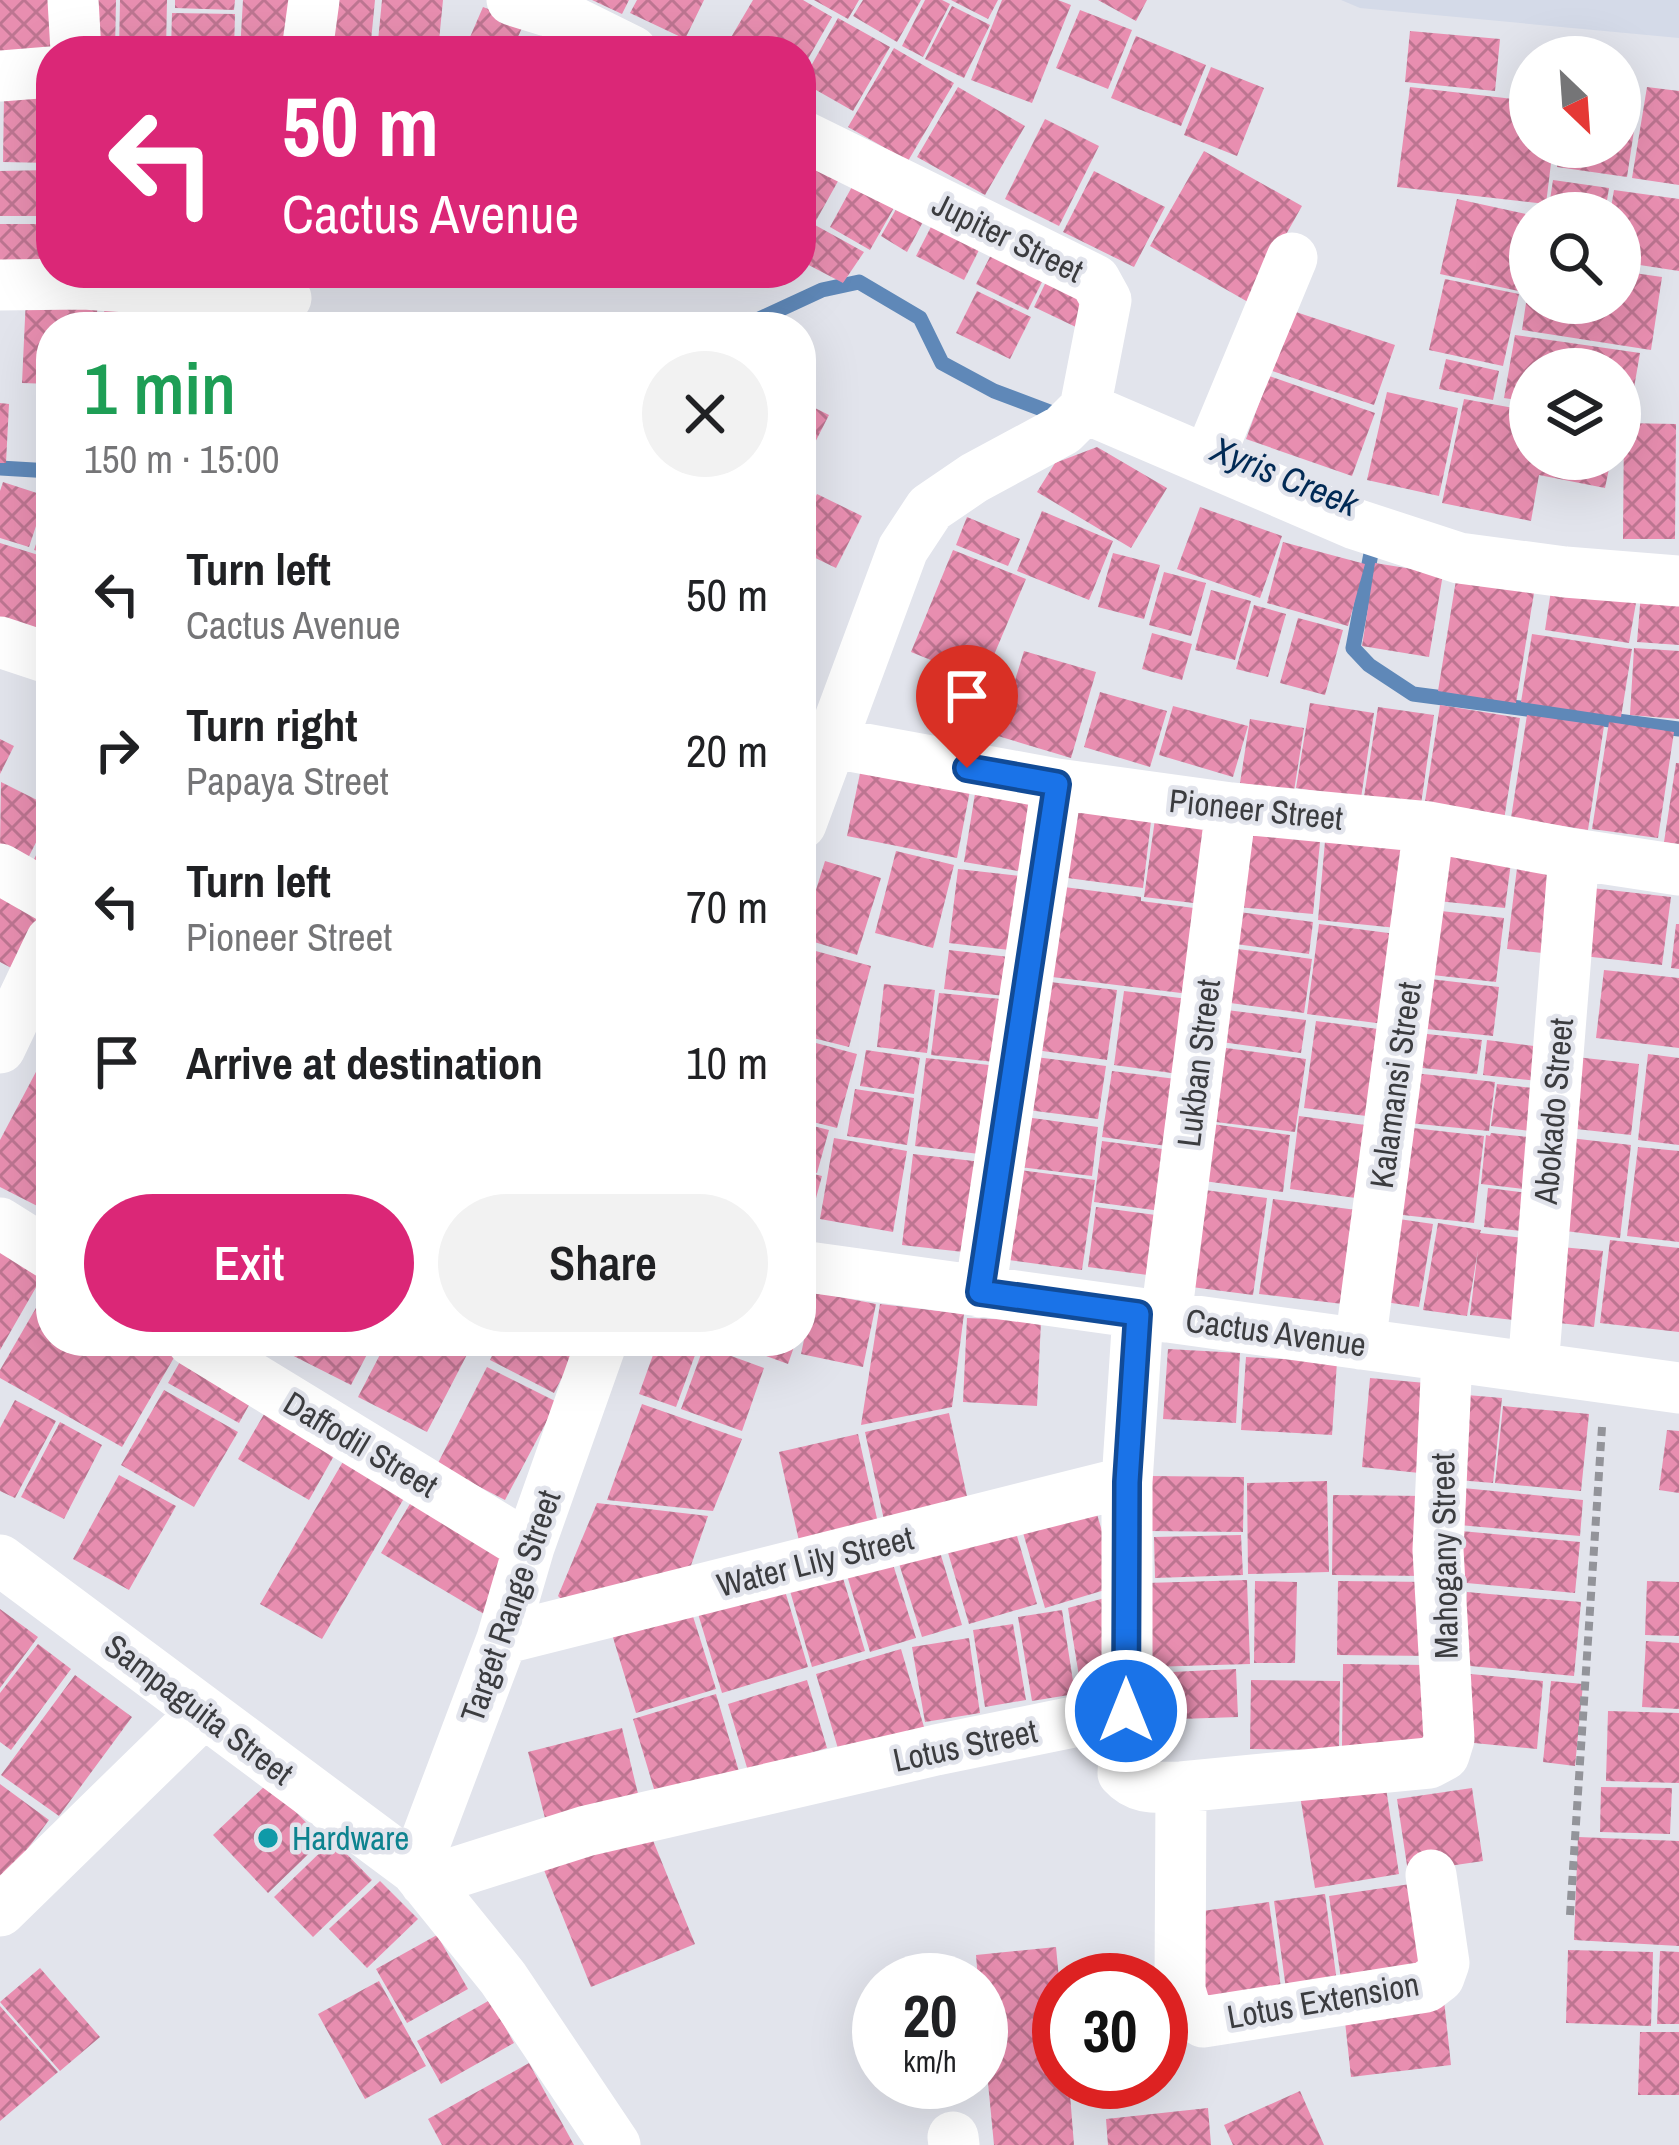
<!DOCTYPE html>
<meta charset="utf-8">
<style>
body{margin:0;font-family:"Archivo Narrow",sans-serif;background:#f2f2f2;color:#202124;height:100vh;display:flex;flex-direction:column;font-size:45px;white-space:nowrap}
*{box-sizing:border-box;margin:0}
p{font-size:39px;color:#757577}
.icon{flex:none;width:66px;height:66px;fill:none;stroke:currentColor;stroke-width:2;stroke-linecap:round;stroke-linejoin:round}
.map{position:relative;flex:1;overflow:hidden}
.sheet{position:absolute;left:36px;top:312px;width:780px;height:1044px;display:flex;flex-direction:column;background:#fff;border-radius:48px;box-shadow:0 12px 48px #0002}
.sheet>*{flex:none}
.top-card{position:absolute;left:36px;top:36px;width:780px;height:252px;border-radius:48px;box-shadow:0 12px 48px #0002;background:#db2777;color:#fff;overflow:hidden}
.needle{width:78px;rotate:155deg}
.buttons{position:absolute;left:1509px;top:36px;display:grid;gap:24px}
.buttons a{display:grid;place-items:center;width:132px;height:132px;border-radius:50%;background:#fff;box-shadow:0 12px 48px #0002;font-size:60px}
.speed{position:absolute;left:852px;top:1953px;display:flex;gap:24px;font-size:60px;font-weight:700;text-align:center}
.speed>*{display:grid;place-content:center;width:156px;height:156px;border-radius:50%;background:#fff;box-shadow:0 12px 48px #0002;line-height:1}
.speed small{font-size:30px;font-weight:400}
.speed .limit{border:18px solid #d22;background:#fff;color:#111}
.pin{position:absolute;display:grid;place-items:center;width:102px;height:102px;color:#fff;margin:-123px -51px;border-radius:50% 50% 50% 0;rotate:-45deg;box-shadow:0 0 12px #0007}
.pin .icon{rotate:45deg}
.me{position:absolute;width:132px;margin:-66px;rotate:0deg;stroke-linejoin:round;filter:drop-shadow(0 0 9px #0008)}
.turn{display:flex;align-items:center;gap:42px;height:252px;padding:0 48px;font-size:54px}
.turn .icon{width:156px;height:156px;stroke-width:2.5}
.turn b{display:block;font-size:84px;line-height:102px}
.round{display:grid;place-items:center;flex:none;width:126px;height:126px;border-radius:63px;background:#f2f2f2}
.head{display:flex;align-items:center;justify-content:space-between;height:204px;padding:0 48px}
h1{font-size:72px;font-weight:600;line-height:90px;color:#1e9e55}
.button{display:flex;gap:24px;margin-top:auto;padding:24px 48px}
.button a{flex:1;height:138px;border-radius:72px;background:#db2777;color:#fff;font-size:48px;font-weight:600;line-height:138px;text-align:center}
.button a+a{background:#f2f2f2;color:#202124}
ul{padding:0;list-style:none}
li{display:flex;align-items:center;gap:36px;height:156px;padding:0 48px}
li div{flex:1}
li b{display:block;font-size:45px}
li em{font-style:normal}
.map>svg:first-child{display:block}
.built{fill:#d4dae8}
.lines{fill:none;stroke-linecap:round;stroke-linejoin:round}
.stream{stroke:#5f88b8;stroke-width:15}
.building{fill:url(#building-cross-hatch)}
.path{stroke:#93949a;stroke-width:8;stroke-dasharray:9 6;stroke-linecap:butt}
.minor{stroke:#fff;stroke-width:51}
.route-casing{stroke:#114b97;stroke-width:30}
.route{stroke:#1a73e8;stroke-width:21}
.culture-dot{fill:#0f9aa8;stroke:#e2e4ec;stroke-width:4.5}
.labels{text-anchor:middle;stroke-width:9;stroke-linejoin:round;paint-order:stroke}
.street-label{font-size:33px;fill:#3b3c3f;stroke:#e2e4ec}
.culture-label{font-size:33px;fill:#0d838f;stroke:#e2e4ec;text-anchor:start}
.water-label{font-size:36px;font-style:italic;fill:#012a55;stroke:#e2e4ec}
</style>
<div class="map">
<svg width="1679" height="2145" viewBox="0 0 1679 2145">
<defs>
<pattern id="building-cross-hatch" width="8" height="8" patternUnits="userSpaceOnUse" patternTransform="scale(3)"><rect width="8" height="8" fill="#e88eb0"/><path d="M0 0l8 8M0 8l8-8" fill="none" stroke="#bd7591"/></pattern>
</defs>
<rect width="100%" height="100%" fill="#e2e4ec"/>
<path class="built" d="M1341,0H1679V38L1360,8Z"/>
<g class="lines">
<path class="stream" d="M742,327L822,290L859,282L920,318L942,363L994,391L1055,414
M0,468L51,471
M1366,540L1373,543L1353,648L1369,665L1413,694L1679,729"/>
</g>
<path class="building" d="M0,0H63L51,51L0,59Z
M78,0H116L115,51H77Z
M120,0H167L166,51H119Z
M175,0H235L234,10L175,8Z
M243,0H305L303,51H240Z
M335,0H375L370,51L331,49Z
M382,0H443L438,51H377Z
M592,0H629L622,14Z
M637,0H704L685,39L630,13Z
M753,0H803L832,17L801,71V51H723Z
M814,0H859L848,19Z
M863,0H921L897,42L853,16Z
M925,0H942L950,4L923,57L902,46Z
M951,0H998L988,19Z
M1002,0H1058L1071,5L1032,103L971,80Z
M1098,0H1147L1136,21Z
M952,6L990,25L964,78L925,59Z
M483,7L524,23L512,51H464Z
M1080,10L1132,30L1108,89L1056,68Z
M172,13L235,14L234,51H171Z
M838,18L890,47L853,111L802,82Z
M548,21L617,51H535Z
M1410,31L1500,39L1495,91L1405,82Z
M1136,36L1206,65L1181,126L1111,98Z
M894,48L954,83L908,161L848,127Z
M1211,67L1264,88L1237,156L1184,135Z
M958,87L1025,126L985,195L917,157Z
M1410,87L1530,101V147H1553L1546,204L1397,187Z
M1620,87L1640,91L1627,177L1557,167L1560,147H1620Z
M1647,87L1679,91V185L1632,178Z
M4,96H51V163L3,162Z
M1045,119L1099,146L1059,226L1005,199Z
M801,151L842,174L813,226L801,220Z
M1204,151L1302,206L1248,302L1150,246Z
M51,170V216H0V171Z
M1094,171L1165,207L1134,267L1063,232Z
M1553,180L1609,188L1605,213H1548Z
M854,183L895,206L870,250L830,227Z
M1614,190L1679,199V271L1620,262V213H1610Z
M1457,199L1530,215V260L1523,292L1440,274Z
M899,204L925,218L907,252L881,236Z
M935,219L983,242L964,280L916,256Z
M0,224H51V264L0,265Z
M815,225L864,252L843,283L801,261V250Z
M994,249L1046,274L1028,310L976,284Z
M1052,269L1098,292L1080,329L1034,307Z
M1620,271L1662,277L1651,350L1522,330L1526,303H1620Z
M553,273H587L581,285Z
M732,273H758L753,284Z
M1445,279L1519,294L1503,366L1429,350Z
M977,291L1031,317L1010,359L956,333Z
M26,297L98,300L96,327H51V384L22,383Z
M157,299L216,302L215,327H156Z
M105,301L151,303L150,327H103Z
M222,302L274,305L273,327H221Z
M1287,309L1395,345L1374,405L1266,369Z
M1515,335L1640,353L1629,417L1620,416V369H1530V402L1504,398Z
M1446,359L1499,371L1493,400L1439,389Z
M1269,376L1375,413L1352,476L1246,439Z
M39,388L51,389V446L36,445Z
M1387,392L1458,408L1439,496L1367,480Z
M1464,399L1530,411V459H1611L1605,488L1539,475L1531,521L1442,503Z
M801,401L829,415L801,470Z
M0,403L9,404L6,463H0Z
M1624,423L1676,424L1675,539H1623Z
M1097,447L1167,488L1131,548L1037,492L1055,463Z
M3,482L46,496L29,547L0,538V491Z
M801,484L813,490L801,514Z
M817,494L862,516L836,568L801,551V526Z
M50,502H51V555L34,550Z
M1200,507L1282,536L1260,598L1177,569Z
M1042,511L1113,541L1089,600L1017,571Z
M967,517L1020,539L1008,566L956,545Z
M1283,542L1365,564L1348,626L1267,603Z
M0,543L51,559V642L0,626Z
M953,550L1026,579L983,681L911,652Z
M1113,553L1160,565L1144,619L1098,607Z
M1375,563L1443,574L1429,657L1362,646Z
M801,569L815,575L801,609Z
M1164,572L1206,583L1191,636L1149,625Z
M1456,580L1534,593L1516,703L1438,691Z
M1552,584L1637,597L1629,643L1545,630Z
M1211,590L1251,601L1235,660L1195,650Z
M1641,593L1679,596V645L1637,642Z
M1254,605L1286,614L1268,677L1236,669Z
M1298,618L1343,630L1325,695L1280,683Z
M1152,633L1192,644L1182,680L1142,669Z
M1532,634L1632,649L1621,717L1521,702Z
M1634,648L1679,651V719L1630,715Z
M1024,651L1096,672L1071,758L998,736Z
M801,690L811,694L801,719Z
M1100,692L1167,711L1150,767L1084,747Z
M1310,703L1374,713L1361,798L1296,788Z
M1440,705L1520,718L1504,820L1424,808Z
M1173,706L1248,726L1233,777L1159,755Z
M1378,707L1434,715L1420,811L1363,803Z
M1527,715L1604,726L1588,830L1511,818Z
M1250,719L1304,728L1294,791L1240,783Z
M1609,722L1674,732L1658,838L1592,829Z
M0,739L14,746L0,774Z
M864,754L973,775L957,858L847,836Z
M1676,763H1679V844L1664,842Z
M978,775L1053,787L1037,874L964,862Z
M1,782L51,807V813L26,862L0,848Z
M1055,800L1152,813L1143,888L1045,875Z
M1155,819L1221,829L1210,905L1144,897Z
M1236,824L1321,832L1313,914L1227,906Z
M51,826V875L31,865Z
M1326,830L1416,838L1407,929L1318,920Z
M1434,846L1512,855L1505,908L1428,900Z
M896,851L954,865L933,948L875,933Z
M825,861L881,878L857,955L801,938Z
M1517,868L1570,873L1561,955L1507,949Z
M958,869L1029,877L1019,951L949,943Z
M0,884L50,910L17,971L0,962Z
M1041,884L1141,897V901L1209,910L1197,995L1028,974Z
M1574,886L1671,897L1662,965L1566,954Z
M1423,909L1504,918L1496,982L1414,973Z
M1225,910L1313,922L1309,954L1221,942Z
M1319,924L1396,934L1384,1024L1307,1014Z
M1676,924H1679V969L1671,968Z
M801,947L871,966L849,1047L801,1035Z
M1223,947L1312,959L1304,1013L1216,1001Z
M949,950L1018,958L1013,997L944,989Z
M1604,970L1679,978V1048L1596,1038Z
M1413,977L1499,987L1493,1036L1407,1027Z
M1025,979L1117,990L1107,1060L1015,1047Z
M884,984L935,990L927,1053L877,1047Z
M1124,991L1196,1000L1186,1075L1114,1065Z
M939,993L1011,1000L1003,1063L931,1055Z
M1219,1009L1306,1020L1301,1053L1214,1041Z
M1316,1021L1386,1030L1374,1117L1304,1108Z
M1409,1032L1482,1040L1477,1074L1405,1066Z
M801,1039L857,1054L837,1128L801,1119Z
M1487,1040L1542,1047L1538,1081L1483,1075Z
M1219,1047L1306,1059L1295,1132L1208,1121Z
M866,1050L920,1058L914,1094L860,1086Z
M47,1051L51,1053V1213L0,1187V1140Z
M1012,1054L1106,1066L1098,1119L1005,1107Z
M1648,1054L1679,1058V1145L1638,1140Z
M1567,1056L1639,1064L1631,1135L1558,1127Z
M926,1058L998,1066L987,1155L915,1146Z
M1112,1071L1184,1080L1174,1147L1102,1137Z
M1405,1072L1495,1082L1489,1131L1399,1122Z
M1497,1084L1551,1090L1546,1133L1491,1126Z
M855,1089L914,1098L907,1145L847,1136Z
M1010,1115L1098,1127L1092,1176L1003,1165Z
M1299,1116L1373,1126L1363,1199L1290,1189Z
M801,1123L829,1130L817,1173L801,1169Z
M1205,1123L1290,1135L1283,1192L1197,1180Z
M1395,1126L1484,1136L1474,1223L1385,1213Z
M1491,1133L1546,1139L1540,1191L1481,1184L1486,1135L1490,1136Z
M1561,1137L1631,1145L1620,1238L1550,1229Z
M834,1138L907,1151L893,1232L820,1219Z
M1102,1141L1170,1150L1161,1211L1094,1202Z
M1638,1147L1679,1151V1242L1627,1236Z
M913,1154L982,1162L972,1253L902,1245Z
M1005,1168L1095,1180L1082,1270L993,1258Z
M801,1171L822,1176L806,1235L801,1234Z
M1189,1188L1267,1198L1253,1295L1176,1285Z
M1488,1188L1544,1195L1539,1233L1484,1227Z
M1273,1199L1364,1211L1351,1305L1259,1294Z
M1096,1207L1163,1216L1155,1276L1088,1267Z
M1392,1218L1433,1224L1419,1307L1378,1301Z
M1438,1223L1481,1230L1480,1233L1540,1240L1530,1322L1470,1315L1478,1250L1467,1316L1423,1310Z
M1610,1240L1679,1248V1332L1600,1323Z
M0,1244L46,1270L0,1350Z
M1551,1246L1603,1251L1594,1327L1542,1321Z
M51,1282V1341H165L179,1349L122,1447L0,1378V1370Z
M814,1292L876,1304L863,1367L801,1354Z
M801,1299L810,1302L802,1327L801,1326Z
M880,1304L964,1314L952,1407L861,1425Z
M967,1318L1041,1321L1037,1406L963,1402Z
M264,1341H374L351,1385Z
M387,1341H474L427,1432L358,1397Z
M499,1341H581L554,1393L490,1360Z
M658,1341H680L698,1347L676,1407L639,1394Z
M700,1341H737L732,1353Z
M740,1341H796L788,1364L739,1346Z
M190,1344L261,1384L239,1423L168,1383Z
M704,1346L764,1368L742,1431L681,1409Z
M1168,1349L1240,1353L1236,1423L1163,1419Z
M1246,1357L1337,1362L1332,1435L1241,1430Z
M487,1367L557,1402L505,1500L437,1465Z
M1370,1378L1437,1384L1429,1474L1362,1467Z
M164,1390L238,1432L194,1507L121,1465Z
M1455,1394L1502,1398L1493,1483L1446,1479Z
M274,1397L344,1438L309,1500L238,1459Z
M15,1400L56,1421L15,1498L0,1491V1428Z
M642,1404L742,1439L713,1511L607,1500Z
M1503,1406L1589,1414L1581,1491L1495,1483Z
M949,1413L968,1501L884,1520L865,1432Z
M60,1422L102,1445L64,1519L21,1497Z
M1667,1430L1679,1431V1493L1659,1490Z
M858,1434L878,1523L799,1541L779,1452Z
M348,1453L410,1488L322,1639L260,1604Z
M119,1475L176,1506L129,1590L73,1559Z
M1150,1476L1244,1477L1243,1532L1149,1531Z
M1327,1481L1329,1572L1248,1574L1247,1483Z
M1463,1488L1583,1500L1580,1536L1459,1525Z
M1333,1495L1427,1496L1426,1576L1332,1575Z
M414,1497L508,1548L489,1617L381,1553Z
M1092,1497L1118,1586L1045,1608L1019,1519Z
M597,1503L708,1516L687,1577L569,1607L558,1596Z
M1012,1519L1037,1604L969,1624L944,1539Z
M1461,1531L1580,1542L1575,1593L1456,1582Z
M1241,1535L1243,1575L1155,1578L1154,1537Z
M937,1542L962,1625L922,1637L896,1554Z
M891,1558L916,1638L870,1652L846,1572Z
M840,1568L865,1651L812,1667L788,1584Z
M1247,1580L1250,1664L1149,1667L1146,1583Z
M782,1581L808,1667L722,1693L696,1607Z
M1255,1581L1297,1582L1295,1663H1254Z
M1338,1581L1430,1582L1429,1656L1337,1655Z
M1647,1581L1679,1582V1636L1645,1635Z
M1467,1592L1581,1602L1574,1676L1460,1665Z
M1112,1596L1117,1689L1082,1695L1068,1608Z
M690,1607L716,1689L636,1713L611,1631Z
M0,1609L38,1637L0,1688Z
M1062,1610L1075,1694L1032,1701L1018,1617Z
M1013,1624L1026,1700L985,1707L973,1630Z
M969,1638L980,1713L925,1722L912,1647Z
M1646,1641L1679,1643V1709L1642,1707Z
M38,1644L71,1669L11,1750L0,1742V1693Z
M901,1649L924,1727L839,1752L816,1674Z
M1343,1664L1427,1665L1426,1747L1342,1746Z
M1236,1669L1238,1717L1151,1720L1150,1673Z
M1460,1673L1543,1681L1537,1749L1453,1741Z
M75,1675L132,1717L59,1816L1,1775Z
M807,1680L827,1748L748,1771L728,1704Z
M1251,1680L1340,1681L1339,1750L1250,1749Z
M1551,1681L1583,1684L1575,1766L1543,1762Z
M716,1694L740,1775L657,1799L633,1719Z
M1608,1711L1679,1713V1783L1606,1781Z
M622,1728L640,1802L547,1826L528,1752Z
M1383,1768L1399,1874L1315,1888L1298,1783Z
M268,1783L323,1840L268,1893L213,1835Z
M0,1784L49,1820L0,1886Z
M1601,1787L1672,1788L1670,1834L1600,1832Z
M1472,1788L1483,1861L1408,1872L1397,1799Z
M648,1828L695,1944L591,1987L544,1870Z
M1578,1837L1679,1841V1946L1574,1940Z
M333,1840L372,1880L313,1937L274,1897Z
M380,1881L418,1919L367,1968L329,1929Z
M1424,1882L1435,1966L1341,1979L1329,1896Z
M1325,1894L1337,1982L1286,1989L1274,1901Z
M1269,1902L1281,1988L1207,1999L1195,1912Z
M437,1935L468,1989L407,2023L376,1969Z
M1056,1947L1059,1979V2082H1069L1074,2145H994L981,2010V1980H978L976,1955Z
M1568,1950L1653,1952L1651,2026L1566,2023Z
M1660,1951L1679,1952V2024H1657Z
M40,1968L100,2037L60,2071L0,2002Z
M379,1981L426,2066L365,2099L318,2014Z
M1443,1991L1451,2065L1351,2077L1343,2003Z
M490,2000L514,2043L441,2084L417,2041Z
M0,2006L58,2072L0,2121Z
M1640,2032H1679V2095H1638Z
M529,2063L574,2145H442L428,2119Z
M1300,2091L1324,2145H1233L1224,2125Z
M1208,2108L1211,2145H1108L1106,2119Z"/>
<g class="lines">
<path class="path" d="M1570,1915L1602,1427"/>
<path class="minor" d="M73,0L76,51
M512,0L557,14L632,51
M307,51L314,0
M0,76L51,72
M801,135L1095,280L1106,300L1085,408
M0,285L84,284L286,298
M1085,408L1355,524L1459,558L1565,572L1679,581
M1208,460L1292,258
M0,642L51,659
M833,743L1057,784L1231,808L1429,827L1574,854L1679,870
M801,824L903,549L930,508L974,478L1063,430L1085,408
M0,869L51,898
M0,1048L51,941
M0,1223L51,1255
M801,1266L1679,1388
M980,1292L1057,784
M1138,1314L1127,1482V1711L1123,1773C1139,1791 1158,1787 1181,1787L1429,1763L1444,1755L1449,1739L1438,1550L1447,1357
M1166,1317L1231,808
M192,1341L529,1547
M1360,1344L1429,827
M1533,1368L1574,854
M0,1560L415,1869L503,1978L615,2145
M502,1639L1127,1482
M1181,1787L1180,1990L1186,2010L1203,2022L1426,1987L1439,1977L1444,1963L1431,1875
M415,1869L502,1639L529,1547L602,1341
M425,1882L586,1831L936,1750L1127,1711
M0,1911L204,1712
M953,2137L954,2145"/>
</g>
<g class="lines">
<defs>
<path id="route" d="M967,768L1057,784L980,1292L1138,1314L1127,1482L1126,1711"/>
</defs>
<use href="#route" class="route-casing"/>
<use href="#route" class="route"/>
</g>
<circle class="culture-dot" cx="268" cy="1838" r="12"/>
<g class="labels">
<g class="street-label">
<text transform="translate(1008 237) rotate(26)" y="12">Jupiter Street</text>
<text transform="translate(1256 809) rotate(6)" y="12">Pioneer Street</text>
<text transform="translate(1198 1063) rotate(-83)" y="12">Lukban Street</text>
<text transform="translate(1395 1085) rotate(-82)" y="12">Kalamansi Street</text>
<text transform="translate(1553 1111) rotate(-85)" y="12">Abokado Street</text>
<text transform="translate(1276 1332) rotate(8)" y="12">Cactus Avenue</text>
<text transform="translate(361 1444) rotate(31)" y="12">Daffodil Street</text>
<text transform="translate(1444 1556) rotate(-91)" y="12">Mahogany Street</text>
<text transform="translate(815 1561) rotate(-14)" y="12">Water Lily Street</text>
<text transform="translate(510 1606) rotate(-71)" y="12">Target Range Street</text>
<text transform="translate(199 1709) rotate(37)" y="12">Sampaguita Street</text>
<text transform="translate(965 1745) rotate(-12)" y="12">Lotus Street</text>
<text transform="translate(1323 2000) rotate(-10)" y="12">Lotus Extension</text>
</g>
<g class="culture-label">
<text x="292" y="1850">Hardware</text>
</g>
<g class="water-label">
<text transform="translate(1285 476) rotate(22)" y="13">Xyris Creek</text>
</g>
</g>
</svg>
<div class="buttons">
<a><svg class="needle" viewBox="-14 -14 28 28"><path d="M0-13l5 13h-10z" fill="#e53935"/><path d="M0 13l5-13h-10z" fill="#757577"/></svg></a>
<a><svg class="icon" aria-label="search" viewBox="0 0 24 24"><circle cx="10" cy="10" r="6"/><path d="M15 15l6 6"/></svg></a>
<a><svg class="icon" aria-label="layers" viewBox="0 0 24 24"><path d="M12 4l9 5-9 5-9-5zM3 14l9 5 9-5"/></svg></a>
</div>
<div class="speed"><div>20<small>km/h</small></div><div class="limit">30</div></div>
<div class="pin" style="left:967px;top:768px;background:#d93025"><svg class="icon" aria-label="arrive" viewBox="0 0 24 24"><path d="M6 21V4h12l-3 4 3 4H6"/></svg></div>
<svg class="me" style="left:1126px;top:1711px" viewBox="-20 -20 40 40"><circle r="17" fill="#1a73e8" stroke="#fff" stroke-width="3"/><path d="M0-11L8 9 0 5-8 9z" fill="#fff"/></svg>
<div class="top-card">
<div class="turn"><svg class="icon" aria-label="left" viewBox="0 0 24 24"><path d="M17 20v-9H6M10 6l-5 5 5 5"/></svg><div><b>50 m</b>Cactus Avenue</div></div>
</div>
<section class="sheet">
<div class="head"><div><h1>1 min</h1><p>150 m · 15:00</p></div><a class="round"><svg class="icon" aria-label="close" viewBox="0 0 24 24"><path d="M6 6l12 12M18 6L6 18"/></svg></a></div>
<ul>
<li><svg class="icon" aria-label="left" viewBox="0 0 24 24"><path d="M17 20v-9H6M10 6l-5 5 5 5"/></svg><div><b>Turn left</b><p>Cactus Avenue</p></div><em>50 m</em></li>
<li><svg class="icon" aria-label="right" viewBox="0 0 24 24"><path d="M7 20v-9h11M14 6l5 5-5 5"/></svg><div><b>Turn right</b><p>Papaya Street</p></div><em>20 m</em></li>
<li><svg class="icon" aria-label="left" viewBox="0 0 24 24"><path d="M17 20v-9H6M10 6l-5 5 5 5"/></svg><div><b>Turn left</b><p>Pioneer Street</p></div><em>70 m</em></li>
<li><svg class="icon" aria-label="arrive" viewBox="0 0 24 24"><path d="M6 21V4h12l-3 4 3 4H6"/></svg><div><b>Arrive at destination</b></div><em>10 m</em></li>
</ul>
<div class="button"><a>Exit</a><a>Share</a></div>
</section>
</div>
